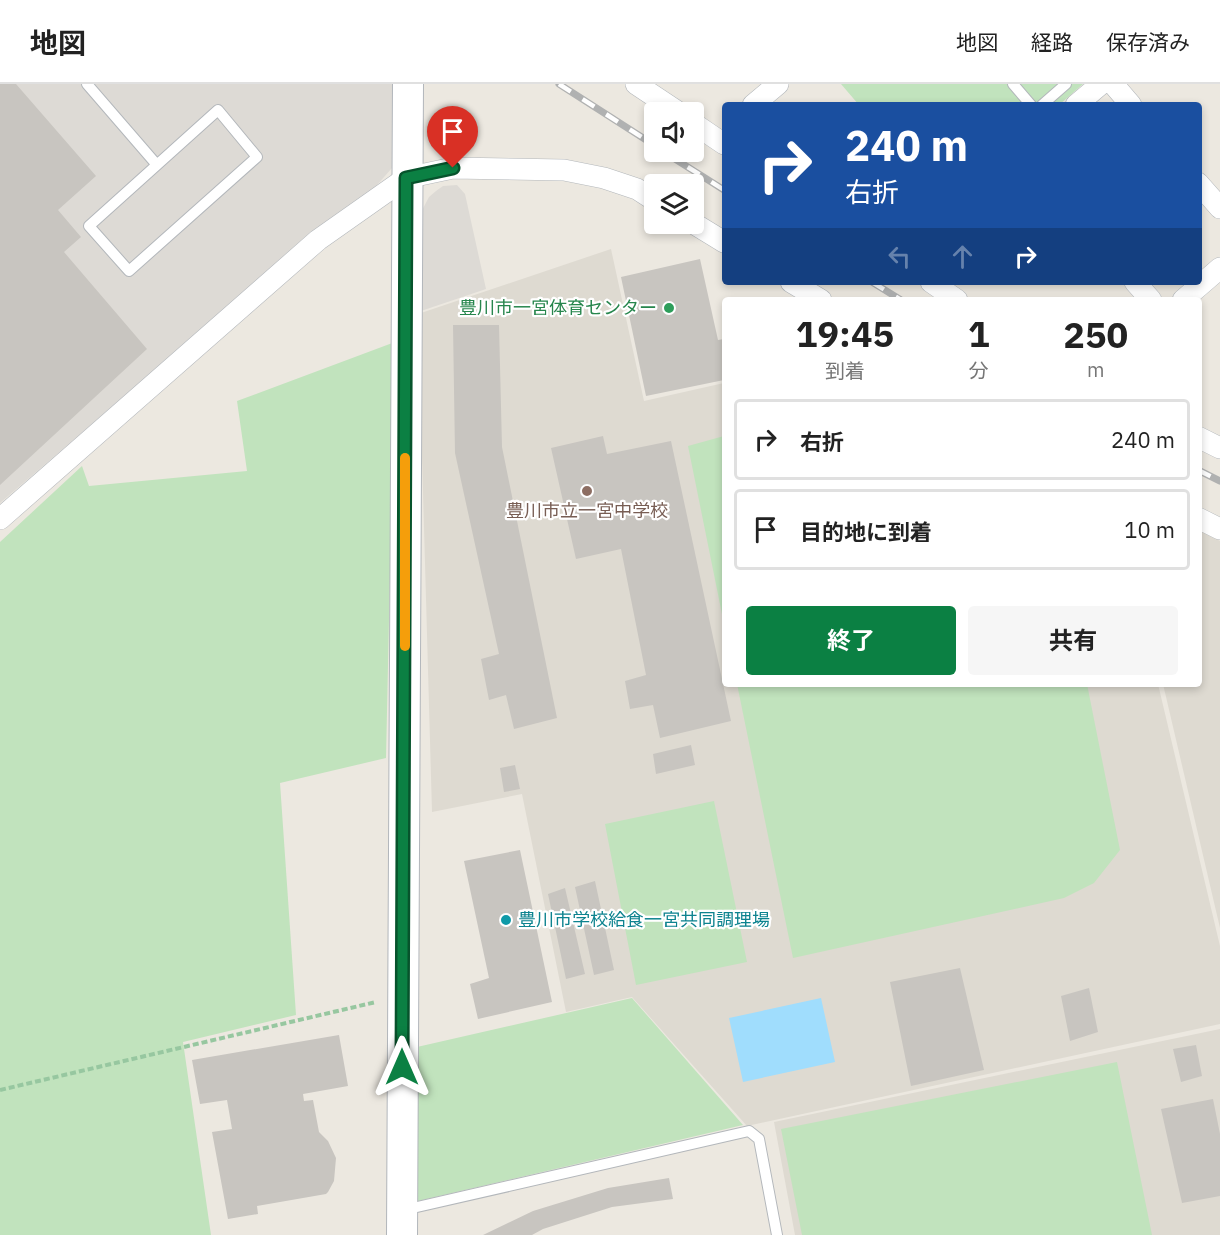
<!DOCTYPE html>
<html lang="ja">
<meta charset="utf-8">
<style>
body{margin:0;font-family:"IBM Plex Sans","Noto Sans JP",sans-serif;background:#f6f6f6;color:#222;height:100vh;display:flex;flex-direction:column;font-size:22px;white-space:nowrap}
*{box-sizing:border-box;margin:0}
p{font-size:20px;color:#767676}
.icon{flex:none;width:33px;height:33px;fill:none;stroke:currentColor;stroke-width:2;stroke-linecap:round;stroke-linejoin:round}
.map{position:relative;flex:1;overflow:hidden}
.panel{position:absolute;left:722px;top:213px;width:480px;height:390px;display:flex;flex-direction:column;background:#fff;border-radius:6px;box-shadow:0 3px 9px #0003}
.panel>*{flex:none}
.top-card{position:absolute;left:722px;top:18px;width:480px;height:183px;border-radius:6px;box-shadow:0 3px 9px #0003;background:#1a4fa0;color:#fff;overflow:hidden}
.buttons{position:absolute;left:644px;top:18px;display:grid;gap:12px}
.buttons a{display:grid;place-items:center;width:60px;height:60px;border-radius:6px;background:#fff;box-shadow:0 3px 9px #0003;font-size:30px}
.pin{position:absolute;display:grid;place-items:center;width:51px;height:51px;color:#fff;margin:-62px -26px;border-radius:50% 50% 50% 0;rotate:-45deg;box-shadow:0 0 6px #0007}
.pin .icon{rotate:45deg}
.me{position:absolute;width:66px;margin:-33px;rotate:0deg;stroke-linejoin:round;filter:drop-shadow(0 0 4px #0008)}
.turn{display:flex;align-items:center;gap:21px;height:126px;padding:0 24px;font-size:27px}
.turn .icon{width:78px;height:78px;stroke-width:2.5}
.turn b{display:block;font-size:42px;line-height:51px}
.lanes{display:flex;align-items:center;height:57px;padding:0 24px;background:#0003;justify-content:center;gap:30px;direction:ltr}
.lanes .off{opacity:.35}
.eta{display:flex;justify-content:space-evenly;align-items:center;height:102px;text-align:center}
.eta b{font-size:36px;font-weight:700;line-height:42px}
.button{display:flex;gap:12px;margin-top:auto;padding:12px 24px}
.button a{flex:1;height:69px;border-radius:6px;background:#0b8043;color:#fff;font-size:24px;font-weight:700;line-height:69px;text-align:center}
.button a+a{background:#f6f6f6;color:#222}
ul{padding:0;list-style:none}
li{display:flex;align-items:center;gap:18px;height:81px;margin:0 12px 9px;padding:0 12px;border:3px solid #e0e0e0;border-radius:6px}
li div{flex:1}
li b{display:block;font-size:22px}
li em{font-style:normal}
header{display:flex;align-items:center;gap:36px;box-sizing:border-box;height:84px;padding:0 30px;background:#fff;border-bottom:2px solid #e0e0e0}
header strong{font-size:28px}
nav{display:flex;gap:33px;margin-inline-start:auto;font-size:21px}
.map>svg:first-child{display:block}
.industrial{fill:#dddad5}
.education{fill:#dedad1}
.green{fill:#c1e3bd}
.water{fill:#a0ddfd}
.building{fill:#c8c5c0}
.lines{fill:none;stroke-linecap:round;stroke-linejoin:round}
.lane-casing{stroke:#b3b7bb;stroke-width:12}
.street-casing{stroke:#b3b7bb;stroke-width:22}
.secondary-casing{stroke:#b2b6bb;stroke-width:32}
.path{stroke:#97c7a0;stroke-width:4;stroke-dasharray:6 3;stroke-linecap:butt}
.lane{stroke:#fff;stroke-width:10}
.street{stroke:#fff;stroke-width:21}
.secondary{stroke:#fff;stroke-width:30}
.rail-casing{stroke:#b0b1b1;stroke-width:7}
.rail{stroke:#fff;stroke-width:4.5;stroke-dasharray:14;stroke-linecap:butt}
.route-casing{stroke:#07532c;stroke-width:15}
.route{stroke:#0b8043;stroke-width:10}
.slow{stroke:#f59e0b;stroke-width:10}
.leisure-dot{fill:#2e9e5b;stroke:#fff;stroke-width:2}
.education-dot{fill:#8d6e63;stroke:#fff;stroke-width:2}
.culture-dot{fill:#0f9aa8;stroke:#fff;stroke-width:2}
.labels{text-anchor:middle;stroke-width:4.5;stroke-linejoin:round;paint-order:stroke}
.leisure-label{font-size:18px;fill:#27864d;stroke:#fff;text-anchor:end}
.education-label{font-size:18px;fill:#785e54;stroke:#fff}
.culture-label{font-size:18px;fill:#0d838f;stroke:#fff;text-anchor:start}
</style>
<header>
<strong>地図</strong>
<nav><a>地図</a><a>経路</a><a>保存済み</a></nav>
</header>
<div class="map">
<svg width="1220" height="1151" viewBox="0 0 1220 1151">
<rect width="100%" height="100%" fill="#ece8e0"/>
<path class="industrial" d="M0,0H397L399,10L392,84L369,110L307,155L0,419Z
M457,101L465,110L486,205L418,228L419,132L429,113L436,107L443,102Z"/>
<path class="education" d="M611,165L644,317L724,299V600H1158L1220,862V940L747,1042L632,913L566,928L522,710L432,728L418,230Z
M1199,445L1220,457V844L1163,600H1198Z
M1220,945V1151H795L774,1038Z"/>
<path class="green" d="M841,0H1083L1059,21H859Z
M395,258L386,674L280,699L296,931L183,958L211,1151H0V458L82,382L89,402L247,387L237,317Z
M724,352V540L688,362Z
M737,600H1087L1120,766L1094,799L1064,814L793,874Z
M714,717L747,878L636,901L605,740Z
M632,914L743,1041L418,1117L417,963Z
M1117,978L1152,1151H802L781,1045Z"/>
<path class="water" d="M821,914L835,978L743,998L729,934Z"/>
<path class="building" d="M0,0H16L96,92L58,126L81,153L64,168L147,265L0,401Z
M700,175L718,256L724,255V296L646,312L621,193Z
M453,241H499L502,363L557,634L514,645L506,611L489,616L481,575L499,570L455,369Z
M603,352L607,370L671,357L731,637L660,654L653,621L630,625L625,597L646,591L621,465L576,475L551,364Z
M691,661L695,681L656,690L653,670Z
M515,681L520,705L504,708L500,684Z
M520,766L552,918L478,935L470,900L489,894L464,777Z
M595,797L614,886L594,891L575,803Z
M565,804L585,890L566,895L548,810Z
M960,884L984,986L911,1002L890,898Z
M1089,904L1098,948L1070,957L1061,912Z
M339,951L348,1002L303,1010L304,1017L313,1016L319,1048L328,1057L336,1074L334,1097L328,1108L326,1110L257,1122L258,1130L228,1135L212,1048L232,1045L227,1016L200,1020L192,976Z
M1196,961L1202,992L1181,998L1173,965Z
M1213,1015L1220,1050V1112L1182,1119L1161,1025Z
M669,1094L673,1115L612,1123L543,1145L532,1151H483L533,1127L608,1104Z"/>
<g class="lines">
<defs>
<path id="lane" d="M87,0L157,81
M1013,0L1031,21
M1042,21L1066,0
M218,26L257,73L129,187L89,142Z
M404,1126L749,1047L759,1055L777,1151"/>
<path id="street" d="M636,0L678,28
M1113,0L1131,21
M753,21L778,0
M1076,21L1101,0
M693,39L724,60
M1198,99L1220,124
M693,139L724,158
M791,198L821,216
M931,198L957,216
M1135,198L1151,216
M1183,216L1220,184
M1198,353L1220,364
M1198,434L1220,445
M0,435L318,156L406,94L453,84L564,86L604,94L637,105L654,116"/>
<path id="secondary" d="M402,1151L408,0"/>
</defs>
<use href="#lane" class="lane-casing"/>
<use href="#street" class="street-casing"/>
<use href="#secondary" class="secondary-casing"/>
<path class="path" d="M0,1006L376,918"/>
<use href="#lane" class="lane"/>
<use href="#street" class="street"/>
<use href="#secondary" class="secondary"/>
<defs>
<path id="rail" d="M559,0L654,61
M664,68L724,106
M872,198L901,216
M1198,386L1220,397"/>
</defs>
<use href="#rail" class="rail-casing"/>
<use href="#rail" class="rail"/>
</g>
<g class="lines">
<defs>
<path id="route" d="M402,983L406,94L453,84"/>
</defs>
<use href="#route" class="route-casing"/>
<use href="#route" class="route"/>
<path class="slow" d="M405,562V374"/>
</g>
<circle class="leisure-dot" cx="669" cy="224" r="6"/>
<circle class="education-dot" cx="587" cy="407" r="6"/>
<circle class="culture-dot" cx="506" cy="836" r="6"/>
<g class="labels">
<g class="leisure-label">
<text x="657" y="230">豊川市一宮体育センター</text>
</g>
<g class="education-label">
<text x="587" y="433">豊川市立一宮中学校</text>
</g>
<g class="culture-label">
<text x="518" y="842">豊川市学校給食一宮共同調理場</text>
</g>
</g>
</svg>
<div class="buttons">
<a><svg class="icon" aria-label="sound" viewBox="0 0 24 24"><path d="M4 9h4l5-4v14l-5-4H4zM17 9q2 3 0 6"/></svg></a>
<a><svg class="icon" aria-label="layers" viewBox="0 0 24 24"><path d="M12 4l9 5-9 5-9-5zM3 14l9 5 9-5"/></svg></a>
</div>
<div class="pin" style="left:453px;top:84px;background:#d93025"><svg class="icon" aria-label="arrive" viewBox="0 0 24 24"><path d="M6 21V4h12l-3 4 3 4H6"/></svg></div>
<svg class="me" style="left:402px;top:983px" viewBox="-20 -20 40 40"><path d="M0-17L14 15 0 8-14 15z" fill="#0b8043" stroke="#fff" stroke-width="4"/></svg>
<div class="top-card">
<div class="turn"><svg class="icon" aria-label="right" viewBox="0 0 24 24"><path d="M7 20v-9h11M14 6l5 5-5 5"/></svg><div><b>240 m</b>右折</div></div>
<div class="lanes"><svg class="icon off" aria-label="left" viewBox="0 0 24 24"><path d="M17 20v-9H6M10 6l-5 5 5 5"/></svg><svg class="icon off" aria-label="ahead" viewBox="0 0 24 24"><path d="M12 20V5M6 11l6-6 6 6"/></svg><svg class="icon" aria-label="right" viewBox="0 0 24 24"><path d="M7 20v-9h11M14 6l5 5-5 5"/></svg></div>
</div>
<section class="panel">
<div class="eta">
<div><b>19:45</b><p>到着</p></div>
<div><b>1</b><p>分</p></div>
<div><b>250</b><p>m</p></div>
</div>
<ul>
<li><svg class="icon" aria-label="right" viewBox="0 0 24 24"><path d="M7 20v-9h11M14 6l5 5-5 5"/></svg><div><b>右折</b></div><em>240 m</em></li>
<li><svg class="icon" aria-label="arrive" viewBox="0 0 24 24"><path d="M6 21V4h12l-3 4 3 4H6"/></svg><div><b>目的地に到着</b></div><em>10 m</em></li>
</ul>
<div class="button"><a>終了</a><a>共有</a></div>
</section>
</div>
